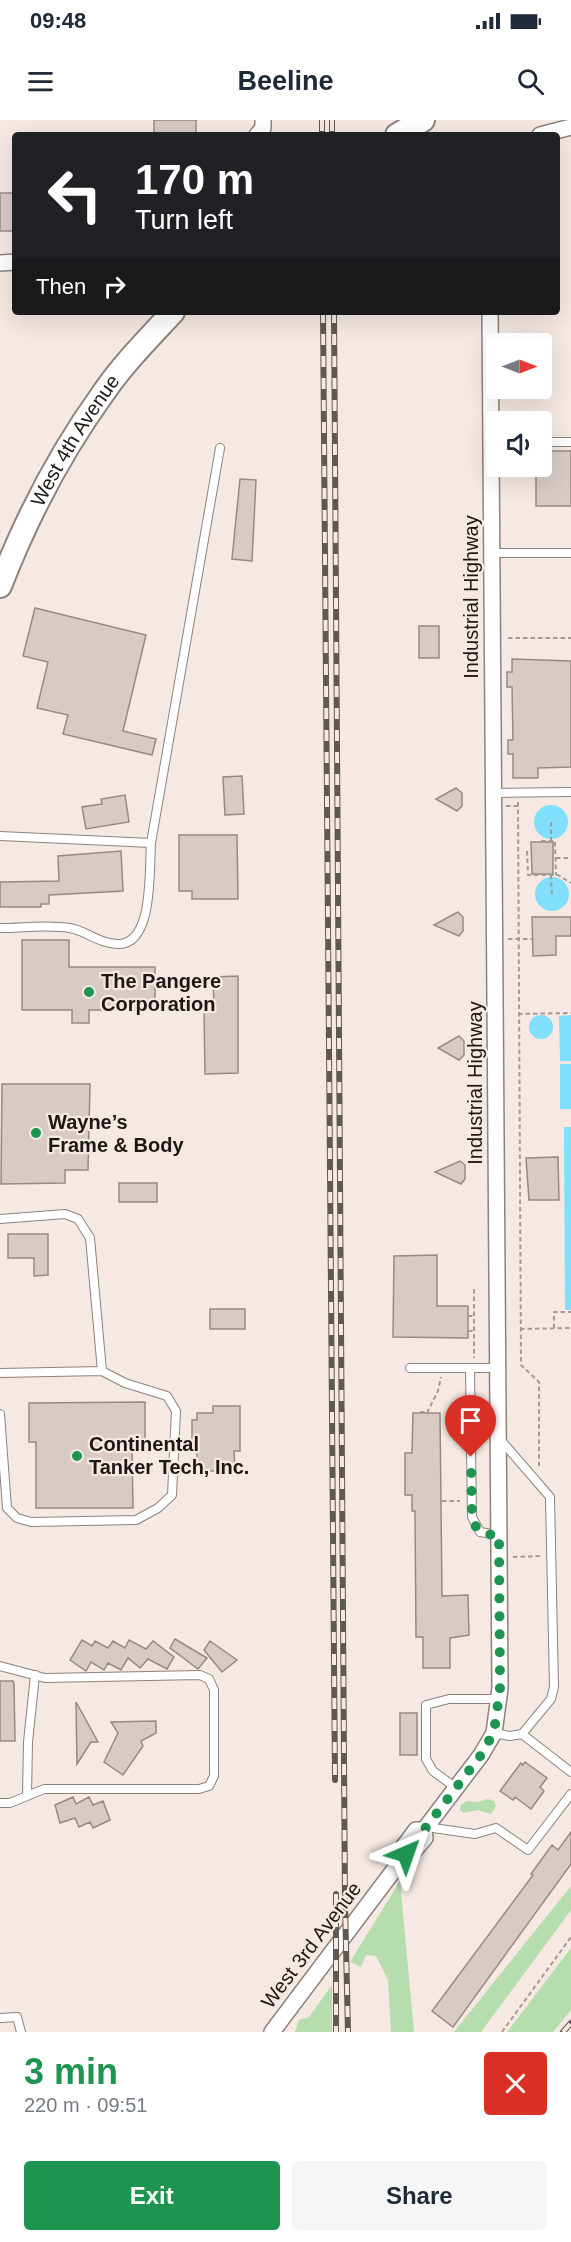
<!DOCTYPE html>
<meta charset="utf-8">
<style>
body{margin:0;font-family:Helvetica,sans-serif;background:#f6f6f7;color:#1f2937;height:100vh;display:flex;flex-direction:column;font-size:22px;white-space:nowrap}
*{box-sizing:border-box;margin:0}
p{font-size:20px;color:#747a83}
.icon{flex:none;width:33px;height:33px;fill:none;stroke:currentColor;stroke-width:2;stroke-linecap:round;stroke-linejoin:round}
.map{position:relative;height:1912px;overflow:hidden}
.side{display:flex;flex-direction:column;background:#fff;flex:1}
.side>*{flex:none}
.guide{position:absolute;left:12px;top:12px;width:548px;height:183px;border-radius:6px;box-shadow:0 6px 24px #0002;background:#202124;color:#fff;overflow:hidden}
.needle{width:39px;rotate:90deg}
.controls{position:absolute;left:486px;top:213px;display:grid;gap:12px}
.controls a{display:grid;place-items:center;width:66px;height:66px;border-radius:6px;background:#fff;box-shadow:0 6px 24px #0002;font-size:30px}
.pin{position:absolute;display:grid;place-items:center;width:51px;height:51px;color:#fff;margin:-62px -26px;border-radius:50% 50% 50% 0;rotate:-45deg;box-shadow:0 0 6px #0007}
.pin .icon{rotate:45deg}
.me{position:absolute;width:66px;margin:-33px;rotate:43deg;stroke-linejoin:round;filter:drop-shadow(0 0 4px #0008)}
.turn{display:flex;align-items:center;gap:21px;height:126px;padding:0 24px;font-size:27px}
.turn .icon{width:78px;height:78px;stroke-width:2.5}
.turn b{display:block;font-size:42px;line-height:51px}
.then{display:flex;align-items:center;height:57px;padding:0 24px;background:#0003;gap:12px;font-size:22px}
.round{display:grid;place-items:center;flex:none;width:63px;height:63px;border-radius:6px;background:#f6f6f7}
.overview{display:flex;align-items:center;justify-content:space-between;height:102px;padding:0 24px}
h1{font-size:36px;font-weight:800;line-height:45px;color:#1d944f}
.button{display:flex;gap:12px;margin-top:auto;padding:12px 24px}
.button a{flex:1;height:69px;border-radius:6px;background:#1d944f;color:#fff;font-size:24px;font-weight:800;line-height:69px;text-align:center}
.button a+a{background:#f6f6f7;color:#1f2937}
.status{display:flex;justify-content:space-between;align-items:center;height:42px;padding:0 30px;background:#fff;direction:ltr}
.status svg{height:16px;fill:currentColor}
header{display:flex;justify-content:space-between;align-items:center;height:78px;padding:0 24px;background:#fff;font-size:27px;font-weight:800}
.map>svg:first-child{display:block}
.green{fill:#b6ddae}
.water{fill:#82dffb}
.building{fill:#d8cbc6;stroke:#968a85;stroke-width:1.5}
.lines{fill:none;stroke-linecap:round;stroke-linejoin:round}
.lane-casing{stroke:#8e827d;stroke-width:10}
.street-casing{stroke:#8e827d;stroke-width:18}
.secondary-casing{stroke:#8e827d;stroke-width:26}
.path{stroke:#a49b96;stroke-width:2;stroke-dasharray:4.5 3;stroke-linecap:butt}
.lane{stroke:#fff;stroke-width:8}
.street{stroke:#fff;stroke-width:15}
.secondary{stroke:#fff;stroke-width:22}
.rail-casing{stroke:#5f5955;stroke-width:6}
.rail{stroke:#f6e9e3;stroke-width:4;stroke-dasharray:11;stroke-linecap:butt}
.route{stroke:#1d944f;stroke-width:10;stroke-dasharray:0 18}
.poi-dot{fill:#1d944f;stroke:#f6e9e3;stroke-width:2}
.labels{text-anchor:middle;stroke-width:4.5;stroke-linejoin:round;paint-order:stroke}
.street-label{font-size:20px;fill:#1c1815;stroke:#f6e9e3}
.poi-label{font-size:20px;font-weight:bold;fill:#1c1815;stroke:#f6e9e3;text-anchor:start}
</style>
<div class="status"><b>09:48</b><svg viewBox="0 0 49 12"><path d="M0 12V9h3v3zM5 12V6h3v6zM10 12V3h3v9zM15 12V0h3v12zM26 1h20v11H26zM47 4h2v5h-2z"/></svg></div>
<header><svg class="icon" aria-label="menu" viewBox="0 0 24 24"><path d="M4 6h16M4 12h16M4 18h16"/></svg>Beeline<svg class="icon" aria-label="search" viewBox="0 0 24 24"><circle cx="10" cy="10" r="6"/><path d="M15 15l6 6"/></svg></header>
<div class="map">
<svg width="571" height="1912" viewBox="0 0 571 1912">
<rect width="100%" height="100%" fill="#f6e9e3"/>
<path class="green" d="M488,1679L494,1681L496,1686L491,1694L478,1690L464,1693L460,1690L461,1685L467,1681L478,1682Z
M400,1761L414,1912H391L388,1860L376,1836L366,1835L361,1847L350,1842Z
M571,1766V1790L481,1912H454Z
M571,1828V1890L553,1912H507Z
M332,1865V1912H295L299,1900L309,1897Z"/>
<path class="water" d="M534 702a17 17 0 1 1 34 0a17 17 0 1 1-34 0Z
M535 774a17 17 0 1 1 34 0a17 17 0 1 1-34 0Z
M529 907a12 12 0 1 1 24 0a12 12 0 1 1-24 0Z
M571,895V941H560L559,896Z
M560,944H571V989H560Z
M564,1007H571V1190H565Z"/>
<path class="building" d="M154,0H196V15H154Z
M0,73H15V111H0Z
M542,331H571V386H536V346H542Z
M240,359L256,360L252,441L232,439Z
M35,488L146,515L123,611L156,619L152,635L63,614L68,595L37,588L48,542L23,536Z
M419,506H439V538H419Z
M512,539L571,541V647L538,648V658H513V634H508V620H513L512,567H507V552H512Z
M242,656L244,694L225,695L223,657Z
M456,668L462,673V686L457,691L436,679Z
M125,675L129,702L86,709L82,687L102,684L101,679Z
M179,715H237L238,779H192V771H179Z
M531,722H553V754H532Z
M121,731L123,771L49,775V784H41V787H0V762L59,761L58,736Z
M458,792L463,797V811L459,816L434,805Z
M532,797H571V816H556V835L533,836Z
M22,820H69V847H155V890H89V903H72V890H22Z
M238,856V953L205,954L204,891H214L213,857Z
M459,916L464,921V935L459,940L438,928Z
M2,964H90L88,1050H65V1063L1,1064Z
M558,1037L559,1080H529L526,1038Z
M460,1041L465,1045V1059L461,1064L435,1052Z
M119,1063H157V1082H119Z
M8,1114H48V1155L34,1156V1138H8Z
M437,1135V1186H468V1218L393,1217L394,1136Z
M210,1189H245V1209H210Z
M145,1282V1330H132L133,1388H36V1322H29V1283Z
M213,1286H240V1331H234L235,1351H197V1322H192V1300H197V1293H213Z
M413,1293H440L442,1476L468,1475L469,1515L450,1518V1548H423V1517H416L415,1391H412V1375H405V1333H412Z
M175,1519L207,1538L198,1549L170,1528Z
M82,1520L92,1526L95,1521L108,1528L113,1521L125,1528L129,1520L146,1529L153,1521L174,1537L167,1549L148,1539L140,1548L128,1538L121,1550L108,1543L104,1550L91,1542L86,1551L70,1540Z
M210,1521L237,1540L222,1552L204,1530Z
M0,1561H13L14,1564L15,1621H0Z
M76,1582L98,1622H91L77,1644Z
M400,1593H417V1635H400Z
M156,1601V1613L141,1621L143,1626L123,1655L104,1642L118,1613L111,1602Z
M525,1642L547,1658L540,1667L544,1671L531,1689L515,1677L513,1680L500,1671L521,1643L523,1645Z
M73,1677L76,1684L89,1677L93,1685L103,1681L110,1700L93,1708L90,1702L79,1707L75,1698L60,1703L55,1685Z
M571,1712V1744L453,1907L432,1891L533,1755L531,1754L552,1725L558,1730Z"/>
<g class="lines">
<defs>
<path id="lane" d="M542,322H571
M492,433H571
M494,673L571,672
M0,716L151,723C149,749 154,825 118,824C97,823 87,811 70,808C48,804 22,808 0,808
M151,723L220,328
M0,1099L65,1094L78,1099L90,1118L102,1251
M410,1248H498
M470,1248L472,1397L480,1412L499,1415
M0,1253L102,1251L125,1263L167,1276L176,1291L172,1375L158,1388L136,1400L31,1402L17,1398L7,1388L0,1294
M0,1546L45,1558L200,1555L209,1559L214,1570V1656L209,1666L199,1669H44L10,1683H0
M494,1613L510,1616L522,1614L551,1579L554,1567L550,1377L499,1318
M522,1614L571,1652
M456,1668L433,1651L426,1639V1585L449,1579H499
M27,1676L28,1622L35,1555
M426,1707L475,1714L496,1708L528,1730L571,1674
M0,1898L17,1897L21,1912"/>
<path id="street" d="M257,15L263,8V0
M540,15L571,7
M0,143L15,142
M406,1734L413,1732L425,1718L424,1710L481,1635L494,1613L500,1568L490,192
M406,1734L404,1726L416,1710H424
M272,1912L406,1734"/>
<g id="secondary">
<path d="M397,15L423,0"/>
<path id="s1" d="M0,466C26,399 62,330 104,272C124,243 149,218 173,192"/>
</g>
</defs>
<use href="#lane" class="lane-casing"/>
<use href="#street" class="street-casing"/>
<use href="#secondary" class="secondary-casing"/>
<path class="path" d="M508,518H571
M518,682L521,1245L539,1262V1346
M506,686H518
M551,702V720
M541,721H555L556,755
M527,731L528,755H558L571,763
M556,738H571
M551,755L552,775
M508,819H532
M518,894L571,893
M474,1169V1238
M468,1196H474
M554,1208V1192H571
M520,1209L571,1208
M468,1211H474
M420,1292H427
M427,1293L438,1271L441,1257
M442,1381H460
M513,1437L541,1436
M502,1912L571,1817"/>
<use href="#lane" class="lane"/>
<use href="#street" class="street"/>
<use href="#secondary" class="secondary"/>
<defs>
<path id="rail" d="M322,0V15
M332,0V15
M323,192L335,1660
M334,192L345,1784L348,1912
M336,1774V1912
M563,1912L571,1903"/>
</defs>
<use href="#rail" class="rail-casing"/>
<use href="#rail" class="rail"/>
</g>
<g class="lines">
<path class="route" d="M406,1734L413,1732L424,1719V1710L481,1635L494,1612L500,1568L499,1415L483,1414L476,1407L472,1397L471,1337"/>
</g>
<g class="poi-dot">
<circle cx="89" cy="872" r="6"/>
<circle cx="36" cy="1013" r="6"/>
<circle cx="77" cy="1336" r="6"/>
</g>
<g class="labels">
<g class="street-label">
<text dy="7" stroke="none"><textPath href="#s1" startOffset="164">West 4th Avenue</textPath></text>
<text transform="translate(471 477) rotate(-90)" y="7">Industrial Highway</text>
<text transform="translate(475 963) rotate(-90)" y="7">Industrial Highway</text>
<text transform="translate(311 1825) rotate(-53)" y="7">West 3rd Avenue</text>
</g>
<g class="poi-label">
<text x="101" y="868">The Pangere<tspan x="101" dy="23">Corporation</tspan></text>
<text x="48" y="1009">Wayne’s<tspan x="48" dy="23">Frame &amp; Body</tspan></text>
<text x="89" y="1331">Continental<tspan x="89" dy="23">Tanker Tech, Inc.</tspan></text>
</g>
</g>
</svg>
<div class="controls">
<a><svg class="needle" viewBox="-14 -14 28 28"><path d="M0-13l5 13h-10z" fill="#e53935"/><path d="M0 13l5-13h-10z" fill="#747a83"/></svg></a>
<a><svg class="icon" aria-label="sound" viewBox="0 0 24 24"><path d="M4 9h4l5-4v14l-5-4H4zM17 9q2 3 0 6"/></svg></a>
</div>
<div class="pin" style="left:471px;top:1337px;background:#d93025"><svg class="icon" aria-label="arrive" viewBox="0 0 24 24"><path d="M6 21V4h12l-3 4 3 4H6"/></svg></div>
<svg class="me" style="left:406px;top:1734px" viewBox="-20 -20 40 40"><path d="M0-17L14 15 0 8-14 15z" fill="#1d944f" stroke="#fff" stroke-width="4"/></svg>
<div class="guide">
<div class="turn"><svg class="icon" aria-label="left" viewBox="0 0 24 24"><path d="M17 20v-9H6M10 6l-5 5 5 5"/></svg><div><b>170 m</b>Turn left</div></div>
<div class="then">Then<svg class="icon" aria-label="right" viewBox="0 0 24 24"><path d="M7 20v-9h11M14 6l5 5-5 5"/></svg></div>
</div>
</div>
<section class="side">
<div class="overview"><div><h1>3 min</h1><p>220 m · 09:51</p></div><a class="round" style="background:#d93025;color:#fff"><svg class="icon" aria-label="close" viewBox="0 0 24 24"><path d="M6 6l12 12M18 6L6 18"/></svg></a></div>
<div class="button"><a>Exit</a><a>Share</a></div>
</section>
